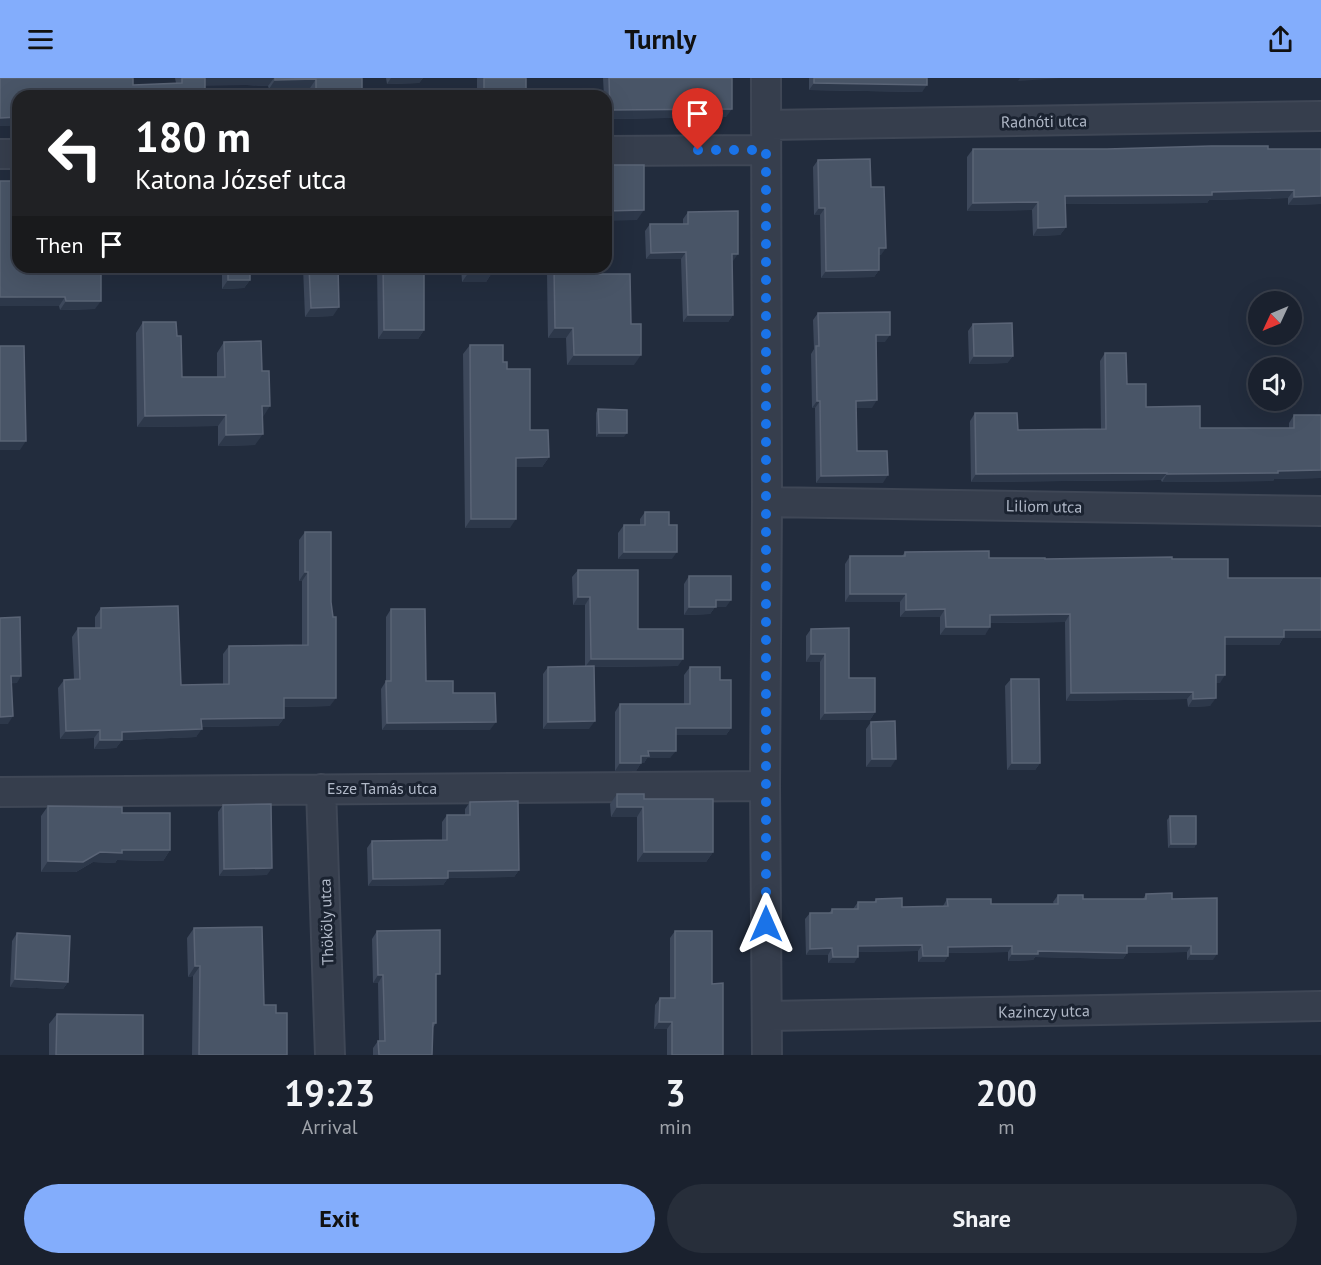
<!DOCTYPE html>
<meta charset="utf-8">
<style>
body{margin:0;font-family:"PT Sans",sans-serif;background:#272e3a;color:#f1f3f6;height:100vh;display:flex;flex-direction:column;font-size:22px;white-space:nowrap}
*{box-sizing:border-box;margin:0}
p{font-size:20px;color:#9fa3aa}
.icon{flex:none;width:33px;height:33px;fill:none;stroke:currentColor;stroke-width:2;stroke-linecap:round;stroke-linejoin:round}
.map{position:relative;height:977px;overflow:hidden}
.sheet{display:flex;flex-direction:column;background:#1a212e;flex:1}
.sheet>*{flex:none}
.top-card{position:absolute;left:12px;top:12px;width:600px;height:183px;border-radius:18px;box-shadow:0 6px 24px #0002,0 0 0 2px #383e4a;background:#202124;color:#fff;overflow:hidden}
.needle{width:39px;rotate:226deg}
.tools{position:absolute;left:1248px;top:213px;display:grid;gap:12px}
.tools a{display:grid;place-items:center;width:54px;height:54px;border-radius:50%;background:#1a212e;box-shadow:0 6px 24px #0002,0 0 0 2px #383e4a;font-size:30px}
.pin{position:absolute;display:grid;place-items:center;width:51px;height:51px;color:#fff;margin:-62px -26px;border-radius:50% 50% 50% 0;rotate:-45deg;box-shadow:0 0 6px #0007}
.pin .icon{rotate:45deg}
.me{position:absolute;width:66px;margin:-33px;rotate:0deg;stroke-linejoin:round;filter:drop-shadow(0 0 4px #0008)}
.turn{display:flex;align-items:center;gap:21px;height:126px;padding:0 24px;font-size:27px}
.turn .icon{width:78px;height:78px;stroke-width:2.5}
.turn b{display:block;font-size:42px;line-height:51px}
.then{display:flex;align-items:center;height:57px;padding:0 24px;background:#0003;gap:12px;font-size:22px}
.eta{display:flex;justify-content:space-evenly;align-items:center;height:102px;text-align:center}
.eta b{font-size:36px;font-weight:800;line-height:42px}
.cta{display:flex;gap:12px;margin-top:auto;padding:12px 24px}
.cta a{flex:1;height:69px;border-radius:36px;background:#83adfc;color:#111;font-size:24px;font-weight:800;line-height:69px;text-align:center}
.cta a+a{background:#272e3a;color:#f1f3f6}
header{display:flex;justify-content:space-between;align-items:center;height:78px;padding:0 24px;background:#83adfc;color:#111;font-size:27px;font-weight:800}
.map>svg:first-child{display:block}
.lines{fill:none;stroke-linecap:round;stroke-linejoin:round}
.minor-casing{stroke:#3f4756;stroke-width:32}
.minor{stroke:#363e4d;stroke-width:28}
.wall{fill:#3d485b}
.shaded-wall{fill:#2d384a}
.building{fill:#495567;stroke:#5a6476;stroke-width:1.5}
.route{stroke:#1a73e8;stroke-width:10;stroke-dasharray:0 18}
.labels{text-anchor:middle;stroke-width:6;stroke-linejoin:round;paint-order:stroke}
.street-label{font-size:16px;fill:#b1b9c8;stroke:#1b2331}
</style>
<header><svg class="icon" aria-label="menu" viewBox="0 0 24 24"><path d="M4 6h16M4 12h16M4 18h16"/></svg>Turnly<svg class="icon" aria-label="share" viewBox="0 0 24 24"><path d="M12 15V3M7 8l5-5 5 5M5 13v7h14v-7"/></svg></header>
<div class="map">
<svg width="1321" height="977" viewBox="0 0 1321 977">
<rect width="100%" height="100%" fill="#222c3d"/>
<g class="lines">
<defs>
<path id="minor" d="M766,0L767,424L765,708L767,977
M767,47L1321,38
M606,73L766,72
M0,76H18
M767,424L1321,433
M321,711L330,977
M0,714L765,708
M767,938L1321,928"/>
</defs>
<use href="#minor" class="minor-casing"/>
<use href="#minor" class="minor"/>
</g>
<path class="wall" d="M175,0H362V18H310V10L269,11L268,8L247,7H133L176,5Z
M386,0H423L419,5L387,6Z
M477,0H526L521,18H477Z
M603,0H732L726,39L606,41V18H604Z
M809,0H927L922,14L809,12Z
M973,71H1268L1321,126L1288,127V120L1209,122L1207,125L1065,126L1066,149L1060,157L1033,158L1032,132L967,133V79Z
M818,82L871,109L881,177H879V192L874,199L821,200L820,137H814L813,89Z
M0,103L95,231L60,232L59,228Z
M688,134L733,183H732L733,237L728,244H683L681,181H646L645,153L650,146H683V141Z
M222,189H250V202L244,210L222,211Z
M303,189H338L333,238L305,239Z
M377,189H424V252L418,261H378Z
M461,189H577V196L631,246L634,287H567L566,260H548L547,196H491L486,204H462Z
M818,235L885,264H876L872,330H856L857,373L883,405H816L815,330H812L811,276L814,271L813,242Z
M143,244L177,258L182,299H217V275L224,264L262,339L255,367L218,368V348L137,349L136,255Z
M973,246L1013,278L1007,285L969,286L968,253Z
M470,267L503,284L507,291L530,352L549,379L542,389H516L510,450H465L463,276Z
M1105,275L1127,306L1146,329L1200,350H1289V345L1294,337H1321V400L1274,401L1273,403L1162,404L1161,402L971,404L970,343L975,335L1018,352L1101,351L1100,283Z
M598,331L624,359H596V335Z
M645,434L669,447L672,481H618V455L624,447H640V441Z
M305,454L330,628L284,629V640L278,648L202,649L196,659L122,662L116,670L94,671V660L60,661L58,610L64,602L74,601L72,559L78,550H95V539L101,530L181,607L223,606V576L229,568L302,567V503H299V462Z
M905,474L989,480L1045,481H1172L1228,500H1321V560H1283L1279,567H1225L1220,605H1216L1210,628L1188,629L1187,621L1066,623L1065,544L990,545L985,557H940V539H900V524H845V486L850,478H902Z
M578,492L678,588L594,589L589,651H543V596L548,589H585V527H573L572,499Z
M689,498L726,529H715L710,536L684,537V506Z
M391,531L426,603L453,615L490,652H382L381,611L386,603V539Z
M811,551L875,634L870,642H820V584H806V558Z
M690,589L720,602L731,650L726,657H676L670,680H647L644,685H641L636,693H615V634L620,626H684V597Z
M1011,601L1040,685L1035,692H1007L1005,608Z
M871,644L891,689H866V651Z
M617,716L644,721L713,774L706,784H637V739H611L610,726Z
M470,724L519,792L514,799L448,800L443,807L368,808L367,770L372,763L442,762V744L447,737H465V731Z
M223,727L267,797L219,798L218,734Z
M48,728L170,772L163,783L117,782L115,785L93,784L76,794H41V738Z
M1170,738L1196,766L1194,770H1168L1167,742Z
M1146,816L1172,821L1213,882H1187V874L1127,875L1123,881L1035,879L1033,882L1008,883V874L948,875V878L944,884H918V873L858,874L854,885H828V877H806L805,841L810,835H829L832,831H853L858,824H874L876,821L902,829L943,828L947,821L991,826H1054L1053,824L1058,817L1083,821H1143Z
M194,850L264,927L276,935L287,977H192L193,898L188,899L187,860Z
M377,853L436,903V945L433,950L432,977H373V970L378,963H379L378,905H373L372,861Z
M675,853L712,906L723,977H667V951H654L655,927L660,920H670V860Z
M17,855L68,904L63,911L10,909L12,863Z
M57,936L143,977H49V946Z"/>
<path class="shaded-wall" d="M204,0H274L268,8L247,7L199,8Z
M391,0H423L419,5L387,6Z
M1020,0H1062L1018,3Z
M316,1L310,10L269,11L275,2Z
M814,5L927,7L922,14L809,12Z
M484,11H526L521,18H480Z
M732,31L726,39L606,41V38L610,32Z
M18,39V48H0V40Z
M1294,112L1288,120L1209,122L1207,125L1060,126L1065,118Z
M1321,118V126L1288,127L1294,119Z
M1038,124L1032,132L967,133L973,125Z
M819,130H825L820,137H814Z
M644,132L637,142L606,143V133Z
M1066,149L1060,157L1033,158L1038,150Z
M879,170H886L881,177H874Z
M686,174L681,181H646L651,175Z
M732,176H738L733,183H727Z
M491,189H552L547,196H491L486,204H462L469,194Z
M879,192L874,199L821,200L826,193Z
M228,202H250L244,210L222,211Z
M0,219H65L59,228H0Z
M66,223H101L95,231L60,232Z
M339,229L333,238L305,239L311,230Z
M688,237H733L728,244H683Z
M555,250H573L566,260H548Z
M384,252H424L418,261H378Z
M876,257H890L885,264H871Z
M574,277H641L634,287H567Z
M974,278H1013L1007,285L969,286Z
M877,322L872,330H851L856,323Z
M817,323H820L815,330H812Z
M262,328H270L263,339Z
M226,337L218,348L137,349L145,338Z
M599,355H627L624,359H596Z
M263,356L255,367L218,368L226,357Z
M0,363H26L20,372H0Z
M549,379L542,389H509L516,380Z
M1321,392V400L1274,401L1273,403L1162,404L1167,396Z
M1167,395L1161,402L971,404L976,396Z
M888,397L883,405H816L821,398Z
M471,441H516L510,450H465Z
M624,474H677L672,481H618Z
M305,494H308L302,503H299Z
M850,516H906L900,524H845Z
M578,519H590L585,527H573Z
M716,522H731L726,529H715L710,536L684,537L689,529Z
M945,531L940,539H900L906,532Z
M1070,536L1065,544L985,545L990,537Z
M946,549H990L985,557H940Z
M1284,552H1321V560H1283L1279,567H1219L1225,559Z
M811,576H825L820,584H806Z
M591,581H683L678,588L585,589Z
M1216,597H1225L1220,605H1210Z
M11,598H21L17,605L6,606Z
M1193,614L1187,621L1066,623L1071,615Z
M284,620H336L330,628L278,629Z
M1216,620L1210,628L1188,629L1193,621Z
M875,634L870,642H820L825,635Z
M13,638L8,646H0V639Z
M284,640L278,648L195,649L201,641Z
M595,643L589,651H543L548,644Z
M496,644L490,652H382L387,645Z
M676,650H731L726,657H670Z
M202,651L196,659L122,662L116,670L94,671L100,662L122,654Z
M100,652L94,660L60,661L66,653Z
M648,673H676L670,680H647L644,685H641L636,693H615L620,685L641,678Z
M872,681H896L891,689H866Z
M1012,685H1040L1035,692H1007Z
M617,729H643L637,739H611Z
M1171,766H1196L1194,770H1168Z
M122,772H170L163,783L117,782L115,785L93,784L76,794H41L48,783L100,774Z
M644,774H713L706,784H637Z
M272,790L267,797L219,798L224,791Z
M519,792L514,799L443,800L448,793Z
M448,800L443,807L368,808L373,801Z
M922,867L918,873L854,874L858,868Z
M1012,868L1008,874L944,875L948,869Z
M1127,868H1191L1187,874L1123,875Z
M832,870L828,877H806L810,871Z
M1038,873L1127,875L1123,881L1035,879L1033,882L1008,883L1012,876Z
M1191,876H1217L1213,882H1187Z
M923,878H948L944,884H918Z
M833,879H858L854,885H828Z
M195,888H200L193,898L188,899Z
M378,897H383L378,905H373Z
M15,901L68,904L63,911L10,909Z
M659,944H672L667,951H654Z"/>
<path class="building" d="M0,0H133V7L182,5V0H205V18H18V39L0,40Z
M275,0H362V18H316V1L275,2Z
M484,0H526V11H484Z
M609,0H732V31L610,32Z
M814,0H927V7L814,5Z
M1211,68H1268V71H1321V118L1294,119V112L1212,114V117L1065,118L1066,149L1038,150V124L973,125V71H1107Z
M870,81L871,109H884L886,170H879V192L826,193L825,130H819L818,82Z
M606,87H644V132L606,133Z
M0,103H18V189H101V223H66L65,219H0Z
M738,133V176H732L733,237H688L686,174L651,175L650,146H688V134Z
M228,189H250V202H228Z
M309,189H338L339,229L311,230Z
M383,189H424V252H384Z
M469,189H493V194H469Z
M554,189H577V196H630L631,246H641V277H574L573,250H555Z
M890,234V257H876L877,322L856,323L857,373H887L888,397L821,398L820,323H817L816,268H819L818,235Z
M143,244H176L177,258H181L182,299H225L224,264L261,263L262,293H269L270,328H262L263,356L226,357V337L145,338Z
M1012,245L1013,278H974L973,246Z
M470,267H503V284H507V291H530V352H548L549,379L516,380V441H471Z
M0,268H24L26,363H0Z
M1105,275H1126L1127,306H1146V329L1200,328V350H1294V337H1321V392L1278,393V395L1167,396V395L976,396L975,335H1017L1018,352L1106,351Z
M598,331L627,332V355H599Z
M645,434H669V447H677V474H624V447H645Z
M305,454H331V524L333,539H336V620H284V640L201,641L202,651L122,654V662H100V652L66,653L64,602L80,601L78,550H101V530L178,528L181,607L229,606V568L308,567V494H305Z
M989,473V480H1045V481L1172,479V481H1228V500H1321V552H1284V559H1225V597H1216V620L1193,621V614L1071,615L1070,536L990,537V549H946L945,531L906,532V516H850V478H905V474Z
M578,492H638V551H683V581H591L590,519H578Z
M689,498H731V522H716V529H689Z
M391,531H425L426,603H453V615H495L496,644L387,645L386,603H391Z
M20,539L21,598H11L13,638L0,639V540Z
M849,550V600H875V634L825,635V576H811V551Z
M594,588L595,643L548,644V589Z
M690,589H720V602H731V650H676V673H648L649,678H641V685H620V626H690Z
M1011,601H1039L1040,685H1012Z
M895,643L896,681H872L871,644Z
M617,716H644V721H713V774H644L643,729H617Z
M518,723L519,792L448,793V800L373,801L372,763L447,762V737H470V724Z
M271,726L272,790L224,791L223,727Z
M48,728L122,729V735H170V772H122V775L100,774L83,784L48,783Z
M1170,738H1196V766H1171Z
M1172,815V821L1217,820V876H1191V868H1127V875L1038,873V876H1012V868L948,869V878H923L922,867L858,868V879H833L832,870L810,871V835H832V831H858V824H876V821L902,820V829L948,828L947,821H991V826H1058V817H1083V821H1146V816Z
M262,849L264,927H276V935H287V977H199L200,888H195L194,850Z
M440,852V896H436V945H433L432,977H379L378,963H385L383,897H378L377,853Z
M675,853H712V906L723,905V977H672V944H659L660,920H675Z
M17,855L70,858L68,904L15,901Z
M57,936L143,937V977H56Z"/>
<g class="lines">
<path class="route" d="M698,72H766V846"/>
</g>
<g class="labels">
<g class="street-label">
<text transform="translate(1044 43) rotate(-1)" y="6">Radnóti utca</text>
<text transform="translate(1044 428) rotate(1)" y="6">Liliom utca</text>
<text x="382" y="716">Esze Tamás utca</text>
<text transform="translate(326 844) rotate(-92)" y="6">Thököly utca</text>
<text transform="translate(1044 933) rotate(-1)" y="6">Kazinczy utca</text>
</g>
</g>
</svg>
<div class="tools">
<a><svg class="needle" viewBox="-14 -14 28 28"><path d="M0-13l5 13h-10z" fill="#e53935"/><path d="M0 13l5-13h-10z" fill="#9fa3aa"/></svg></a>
<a><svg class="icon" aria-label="sound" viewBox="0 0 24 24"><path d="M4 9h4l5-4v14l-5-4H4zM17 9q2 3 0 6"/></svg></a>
</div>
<div class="pin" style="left:698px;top:72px;background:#d93025"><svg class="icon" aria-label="arrive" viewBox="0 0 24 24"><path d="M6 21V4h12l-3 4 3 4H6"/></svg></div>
<svg class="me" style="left:766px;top:846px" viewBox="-20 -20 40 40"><path d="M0-17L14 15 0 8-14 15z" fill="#1a73e8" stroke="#fff" stroke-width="4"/></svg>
<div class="top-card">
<div class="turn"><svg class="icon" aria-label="left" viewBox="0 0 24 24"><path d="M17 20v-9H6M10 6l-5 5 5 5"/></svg><div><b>180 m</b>Katona József utca</div></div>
<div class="then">Then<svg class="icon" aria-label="arrive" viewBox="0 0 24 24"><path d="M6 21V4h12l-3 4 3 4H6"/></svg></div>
</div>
</div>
<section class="sheet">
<div class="eta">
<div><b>19:23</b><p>Arrival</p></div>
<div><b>3</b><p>min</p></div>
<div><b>200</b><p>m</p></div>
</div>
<div class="cta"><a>Exit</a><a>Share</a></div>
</section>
